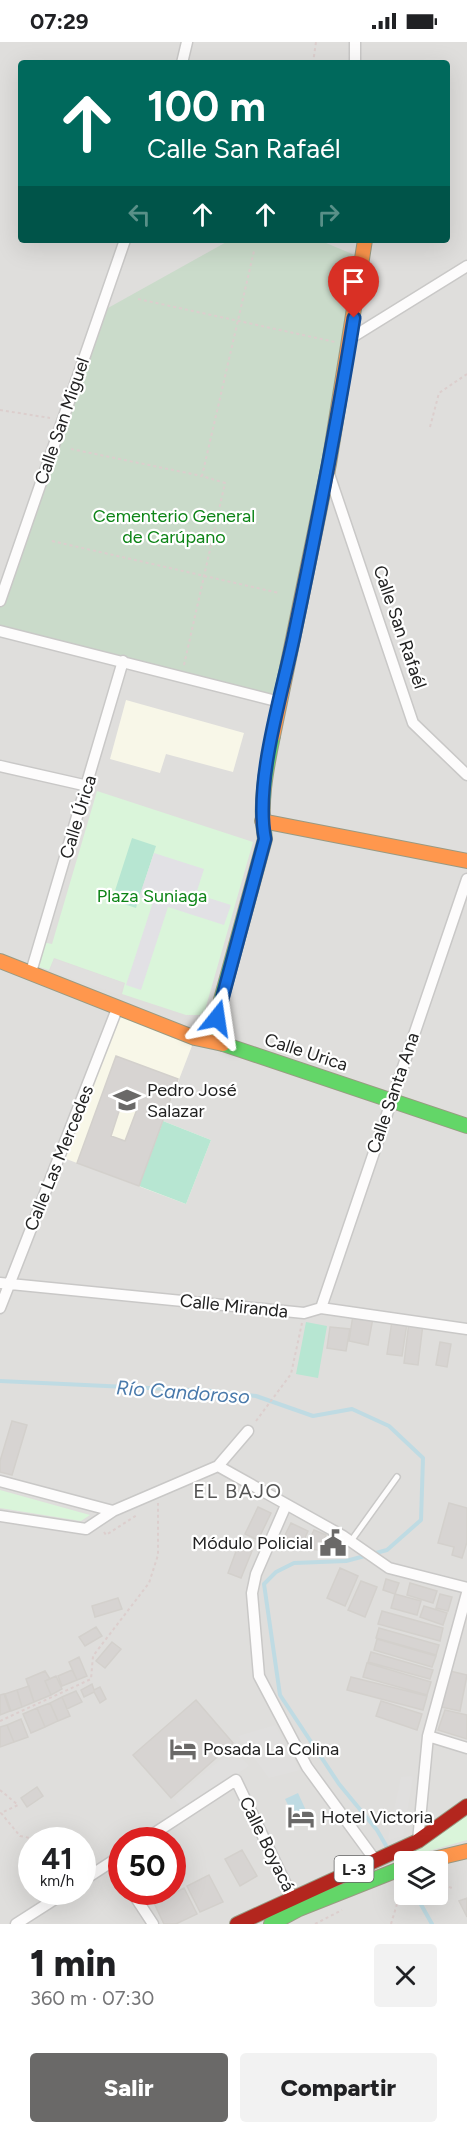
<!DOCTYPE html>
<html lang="es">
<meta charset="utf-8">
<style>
body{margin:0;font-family:Figtree,sans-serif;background:#f2f2f2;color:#202124;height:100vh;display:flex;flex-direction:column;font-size:22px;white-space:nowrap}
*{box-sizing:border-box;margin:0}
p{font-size:20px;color:#757577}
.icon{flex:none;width:33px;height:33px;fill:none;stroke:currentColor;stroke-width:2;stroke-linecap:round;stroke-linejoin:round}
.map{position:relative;height:1882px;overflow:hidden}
.sheet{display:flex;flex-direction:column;background:#fff;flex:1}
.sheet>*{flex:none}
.banner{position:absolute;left:18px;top:18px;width:432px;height:183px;border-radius:6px;box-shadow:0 6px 24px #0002;background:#00695c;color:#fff;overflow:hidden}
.controls{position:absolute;left:394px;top:1809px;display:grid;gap:12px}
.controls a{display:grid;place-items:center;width:54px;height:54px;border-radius:6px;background:#fff;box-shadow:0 6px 24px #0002;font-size:30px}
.speed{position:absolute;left:18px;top:1785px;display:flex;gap:12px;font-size:30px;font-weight:700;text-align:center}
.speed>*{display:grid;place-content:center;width:78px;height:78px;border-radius:50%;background:#fff;box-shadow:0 6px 24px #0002;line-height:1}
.speed small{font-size:15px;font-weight:400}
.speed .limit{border:9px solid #d22;background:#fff;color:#111}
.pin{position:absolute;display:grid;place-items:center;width:51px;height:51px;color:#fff;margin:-62px -26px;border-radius:50% 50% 50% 0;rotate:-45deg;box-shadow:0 0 6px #0007}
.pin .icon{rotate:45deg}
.me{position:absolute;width:66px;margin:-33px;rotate:15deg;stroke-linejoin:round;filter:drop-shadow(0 0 4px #0008)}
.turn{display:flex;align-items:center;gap:21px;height:126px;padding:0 30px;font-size:27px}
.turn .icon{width:78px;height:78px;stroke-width:2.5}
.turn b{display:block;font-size:42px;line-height:51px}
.lanes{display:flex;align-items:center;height:57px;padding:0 30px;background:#0003;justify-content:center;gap:30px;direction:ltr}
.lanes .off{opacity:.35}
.round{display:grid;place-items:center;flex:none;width:63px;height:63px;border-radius:6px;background:#f2f2f2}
.overview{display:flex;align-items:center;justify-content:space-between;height:102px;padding:0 30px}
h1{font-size:36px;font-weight:800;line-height:45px}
.cta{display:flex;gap:12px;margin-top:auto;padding:12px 30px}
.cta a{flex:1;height:69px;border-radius:6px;background:#6a6968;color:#fff;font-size:24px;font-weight:800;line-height:69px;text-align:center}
.cta a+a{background:#f2f2f2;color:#202124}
.status{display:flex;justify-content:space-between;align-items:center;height:42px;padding:0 30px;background:#fff;direction:ltr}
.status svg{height:16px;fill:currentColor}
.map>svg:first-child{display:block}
.residential{fill:#dfdedc;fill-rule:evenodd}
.education{fill:#f8f7e8}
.cemetery{fill:#cadbca}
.park{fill:#daf5da}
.pitch{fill:#b7e6d2}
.parking{fill:#e0dfde}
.plaza{fill:#e2e1e5}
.water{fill:#bfdbe3}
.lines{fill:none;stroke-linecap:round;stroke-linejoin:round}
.stream{stroke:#bfdbe3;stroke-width:4}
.building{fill:#d7d4d2;stroke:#d3d0cc;stroke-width:1.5;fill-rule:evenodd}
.lane-casing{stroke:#c9c8c7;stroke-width:8}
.street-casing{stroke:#c9c8c7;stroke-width:13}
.fast-casing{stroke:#999a82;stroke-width:16}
.slow-casing{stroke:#999a82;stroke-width:16}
.jam-casing{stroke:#999a82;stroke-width:16}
.path{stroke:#dccecd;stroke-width:2;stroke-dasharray:3 3;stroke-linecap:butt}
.lane{stroke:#fdfcfc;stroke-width:5}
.street{stroke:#fdfcfc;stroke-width:10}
.fast{stroke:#63d668;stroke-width:14}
.slow{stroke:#ff974d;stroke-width:14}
.jam{stroke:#b3261e;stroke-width:14}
.route-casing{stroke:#114b97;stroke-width:15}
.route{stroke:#1a73e8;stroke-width:10}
.labels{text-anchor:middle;stroke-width:4.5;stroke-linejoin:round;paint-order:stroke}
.shield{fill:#fff;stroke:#646464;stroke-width:1.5}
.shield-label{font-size:16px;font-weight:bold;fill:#222}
.street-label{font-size:18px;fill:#222;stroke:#fff}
.park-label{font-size:18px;fill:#0c8416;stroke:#fff}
.poi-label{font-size:18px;fill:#222;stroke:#fff;text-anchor:start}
.water-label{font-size:20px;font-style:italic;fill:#4a7aab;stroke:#fff}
.neighbourhood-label{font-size:20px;letter-spacing:1.5px;fill:#555;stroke:#fff}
</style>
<div class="status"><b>07:29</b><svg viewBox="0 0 49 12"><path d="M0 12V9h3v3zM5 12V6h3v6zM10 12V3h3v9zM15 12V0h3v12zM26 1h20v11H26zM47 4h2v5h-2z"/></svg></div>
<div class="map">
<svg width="467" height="1882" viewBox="0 0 467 1882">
<rect width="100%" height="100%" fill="#f0eeeb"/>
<path class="residential" d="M0,0H467V1882H0ZM21,21H447V198H21ZM32,1798H82V1850H32ZM122,1798H172V1850H122ZM405,1820H438V1852H405Z"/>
<path class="education" d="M126,658L244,691L233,730L166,712L160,731L110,717Z
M117,967L195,996L163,1079L211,1098L186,1162L61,1115Z"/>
<path class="cemetery" d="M230,198H319L364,217L280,660L0,589V559L99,271Z"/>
<path class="park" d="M97,749L253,800L205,968L200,973H186L122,952L125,941L54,916L49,928L36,924L42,900L52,902Z
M0,1448L90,1473L81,1479L0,1466Z
M467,1774V1798L401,1817L400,1813Z"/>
<path class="pitch" d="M132,796L156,804L136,866L112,858Z
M163,1079L211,1098L186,1162L139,1144Z
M306,1280L327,1284L318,1336L296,1332Z"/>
<path class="parking" d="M54,917L124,941L120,953L50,929Z
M275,1683L300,1728L269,1736L238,1694Z
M233,1707L249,1724L183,1767L174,1757Z
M413,1734L402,1802L394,1805L388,1796L401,1735Z"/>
<path class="plaza" d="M154,811L204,827L196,852L231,863L224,883L168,865L141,948L126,943L153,860L139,855Z"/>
<path class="water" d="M298,1751L309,1775L297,1781L285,1757Z"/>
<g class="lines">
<path class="stream" d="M0,1339L212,1349L256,1354L313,1374L352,1367L389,1384L423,1416L421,1478L387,1508L346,1519L294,1521L276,1530L264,1542L280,1653L339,1742L377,1788L388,1807
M415,1852L432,1882"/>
</g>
<path class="building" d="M116,1014L178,1037L139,1144L77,1121ZM123,1057L139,1062L125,1099L111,1094Z
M353,1273L373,1276L368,1303L349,1299Z
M392,1279L407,1281L402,1314L387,1312Z
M409,1280L423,1282L418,1323L404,1321Z
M330,1285L350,1287L346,1309L327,1306Z
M440,1300L451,1302L447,1325L436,1323Z
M12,1379L27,1383L12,1433L0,1430V1419Z
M449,1461L467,1466V1500L462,1516L452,1513L454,1505L438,1501Z
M258,1465L271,1471L258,1498L245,1492Z
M291,1481L308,1489L302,1502L284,1495Z
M314,1488L326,1493L320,1508L305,1507Z
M330,1494L341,1500L336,1508L326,1503Z
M238,1504L252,1509L241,1536L228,1531Z
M340,1526L358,1534L345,1564L327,1556Z
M386,1537L399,1541L395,1552L383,1548Z
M361,1539L377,1545L365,1575L348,1568Z
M410,1541L437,1549L433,1561L407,1553Z
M395,1552L421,1559L417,1573L391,1566Z
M440,1552L452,1555L448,1569L436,1566Z
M118,1556L122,1567L95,1575L92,1564Z
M424,1564L447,1571L443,1583L420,1575Z
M382,1569L443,1586L440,1599L378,1582Z
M96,1585L102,1594L85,1604L79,1595Z
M379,1586L439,1603L436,1613L376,1596Z
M377,1597L436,1614L432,1625L374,1608Z
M112,1600L121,1607L105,1626L96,1619Z
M371,1610L433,1628L430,1637L368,1620Z
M79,1615L87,1634L77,1638L69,1620Z
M367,1621L431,1640L427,1653L363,1635Z
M72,1628L77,1638L62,1644L58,1634Z
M45,1629L50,1637L45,1639L51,1653L34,1660L26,1637Z
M450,1629L467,1633L460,1669L441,1665Z
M56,1634L62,1647L51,1653L45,1639Z
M351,1635L427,1654L423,1668L347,1648Z
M92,1642L94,1648L100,1645L106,1657L100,1661L94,1650L84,1655L81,1648Z
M29,1644L34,1660L22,1665L17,1648Z
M17,1648L22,1665L11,1669L5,1652Z
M76,1649L82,1660L67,1667L62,1655Z
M4,1652L10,1669L0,1673V1653Z
M62,1655L70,1674L58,1679L50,1661Z
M196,1658L233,1701L171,1756L133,1713Z
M381,1659L422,1672L417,1688L376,1674Z
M50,1661L58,1679L45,1685L37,1666Z
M37,1666L45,1685L31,1691L23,1672Z
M445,1668L467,1673V1697L438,1688Z
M21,1677L28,1695L14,1700L7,1683Z
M7,1683L14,1700L0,1705V1685Z
M37,1745L43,1754L27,1765L21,1756Z
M242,1808L257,1834L240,1844L225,1817Z
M209,1833L223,1860L200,1870L187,1844Z
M184,1846L197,1872L176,1882H164L154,1861Z
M467,1856V1875L459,1859Z"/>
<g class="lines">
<defs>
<path id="lane" d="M351,1499L397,1435"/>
<path id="street" d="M182,21L187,0
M355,21V0
M351,296L467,224
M328,429L413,681L467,733
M0,559L125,198
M0,589L280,660
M0,724L88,744
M31,930L123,619
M0,1241L304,1271L321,1266L467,1287
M0,1266L117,967
M321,1266L467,837
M218,1424L248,1389
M0,1439L113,1469L218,1424L343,1494L389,1526L467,1546
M286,1463L256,1532L252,1551L259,1634L307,1725L375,1818
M0,1474L86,1487L113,1469
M428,1694L467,1706
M144,1798L236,1738L295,1861
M418,1799L428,1694L467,1551
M113,1819L122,1833
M82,1839L122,1813
M132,1850L153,1882
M16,1882L66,1850"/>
<path id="fast" d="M210,998L265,797C259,763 266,728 273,694
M223,1002L467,1084
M271,1882L299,1867L405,1825"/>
<path id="slow" d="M273,694L329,422L365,198
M262,779L467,819
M0,919L195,996L223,1002
M421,1820L467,1809"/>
<path id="jam" d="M237,1882L418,1799L467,1764"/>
</defs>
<use href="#lane" class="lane-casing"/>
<use href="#street" class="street-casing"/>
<use href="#fast" class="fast-casing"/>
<use href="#slow" class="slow-casing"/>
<use href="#jam" class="jam-casing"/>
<path class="path" d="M313,21L316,0
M138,257L335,300
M0,368L50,376
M430,385L439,351L467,332
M71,407L202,434
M52,499L279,551
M184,623L225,441L202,434L254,209
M256,1379L291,1332L302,1281
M104,1490L106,1493L137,1473
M0,1679L91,1637L93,1614L149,1541L158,1513V1461
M0,1748L18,1763L1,1771L20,1794L41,1798
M438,1840L454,1847
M315,1882L342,1868
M391,1882L403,1842"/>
<use href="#lane" class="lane"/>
<use href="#street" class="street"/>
<use href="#fast" class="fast"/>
<use href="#slow" class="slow"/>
<use href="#jam" class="jam"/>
</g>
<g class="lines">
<defs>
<path id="route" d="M217,976L265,797C254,740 282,652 294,594C316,489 337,383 354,276"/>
</defs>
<use href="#route" class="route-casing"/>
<use href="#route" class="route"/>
</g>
<defs>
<symbol id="school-bare" viewBox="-9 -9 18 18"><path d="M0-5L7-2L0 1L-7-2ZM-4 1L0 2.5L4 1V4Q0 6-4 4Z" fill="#6a6968" stroke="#fff" stroke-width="2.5" paint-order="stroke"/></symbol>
<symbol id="civic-bare" viewBox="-9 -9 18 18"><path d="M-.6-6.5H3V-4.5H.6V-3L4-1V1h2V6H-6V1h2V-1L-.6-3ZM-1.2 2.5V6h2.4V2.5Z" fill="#6a6968" stroke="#fff" stroke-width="2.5" paint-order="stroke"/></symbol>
<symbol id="hotel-bare" viewBox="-9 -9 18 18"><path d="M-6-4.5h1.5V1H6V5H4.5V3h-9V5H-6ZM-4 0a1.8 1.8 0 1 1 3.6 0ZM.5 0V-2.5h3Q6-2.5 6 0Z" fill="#6a6968" stroke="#fff" stroke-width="2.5" paint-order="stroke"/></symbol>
</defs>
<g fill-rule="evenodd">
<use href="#school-bare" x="108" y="1039" width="38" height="38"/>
<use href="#civic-bare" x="314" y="1482" width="38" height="38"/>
<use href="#hotel-bare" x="164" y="1688" width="38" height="38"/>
<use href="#hotel-bare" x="282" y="1756" width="38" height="38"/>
</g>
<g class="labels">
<rect class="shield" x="334.5" y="1814" width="39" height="26" rx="4.5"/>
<g class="shield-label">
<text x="354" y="1833">L-3</text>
</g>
<g class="street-label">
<text transform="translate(62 379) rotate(-71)" y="6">Calle San Miguel</text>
<text transform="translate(400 585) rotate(71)" y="6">Calle San Rafaél</text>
<text transform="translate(78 775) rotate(-73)" y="6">Calle Úrica</text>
<text transform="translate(306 1010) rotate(18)" y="6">Calle Urica</text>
<text transform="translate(393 1051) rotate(-71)" y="6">Calle Santa Ana</text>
<text transform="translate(59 1116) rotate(-68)" y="6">Calle Las Mercedes</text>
<text transform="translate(234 1264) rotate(6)" y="6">Calle Miranda</text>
<text transform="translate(267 1802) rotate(64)" y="6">Calle Boyacá</text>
</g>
<g class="park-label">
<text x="174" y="480">Cementerio General<tspan x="174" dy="21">de Carúpano</tspan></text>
<text x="152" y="860">Plaza Suniaga</text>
</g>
<g class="poi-label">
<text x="147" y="1054">Pedro José<tspan x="147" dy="21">Salazar</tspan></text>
<text x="313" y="1507" text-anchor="end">Módulo Policial</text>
<text x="203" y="1713">Posada La Colina</text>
<text x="321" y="1781">Hotel Victoria</text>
</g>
<g class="water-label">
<text transform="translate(183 1350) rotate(4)" y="7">Río Candoroso</text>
</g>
<g class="neighbourhood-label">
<text x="238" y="1456">EL BAJO</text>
</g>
</g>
</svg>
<div class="controls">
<a><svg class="icon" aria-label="layers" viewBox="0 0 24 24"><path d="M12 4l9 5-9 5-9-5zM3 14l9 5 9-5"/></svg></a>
</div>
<div class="speed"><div>41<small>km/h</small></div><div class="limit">50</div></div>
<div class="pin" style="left:354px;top:276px;background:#d93025"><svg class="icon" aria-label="arrive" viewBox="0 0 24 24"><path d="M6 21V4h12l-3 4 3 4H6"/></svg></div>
<svg class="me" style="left:217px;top:976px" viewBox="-20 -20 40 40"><path d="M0-17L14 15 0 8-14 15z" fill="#1a73e8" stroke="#fff" stroke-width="4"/></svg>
<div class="banner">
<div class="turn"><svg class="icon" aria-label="ahead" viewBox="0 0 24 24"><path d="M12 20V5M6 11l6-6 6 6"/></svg><div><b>100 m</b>Calle San Rafaél</div></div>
<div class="lanes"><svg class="icon off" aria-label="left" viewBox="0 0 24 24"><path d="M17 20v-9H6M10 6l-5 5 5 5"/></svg><svg class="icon" aria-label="ahead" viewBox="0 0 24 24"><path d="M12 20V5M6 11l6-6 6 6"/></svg><svg class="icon" aria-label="ahead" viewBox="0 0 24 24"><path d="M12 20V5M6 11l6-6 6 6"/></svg><svg class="icon off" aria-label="right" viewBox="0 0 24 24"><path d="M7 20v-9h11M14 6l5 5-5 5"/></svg></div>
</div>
</div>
<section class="sheet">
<div class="overview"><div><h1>1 min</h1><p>360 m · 07:30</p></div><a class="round"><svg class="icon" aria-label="close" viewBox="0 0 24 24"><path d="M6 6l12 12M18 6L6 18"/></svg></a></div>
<div class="cta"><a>Salir</a><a>Compartir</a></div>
</section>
